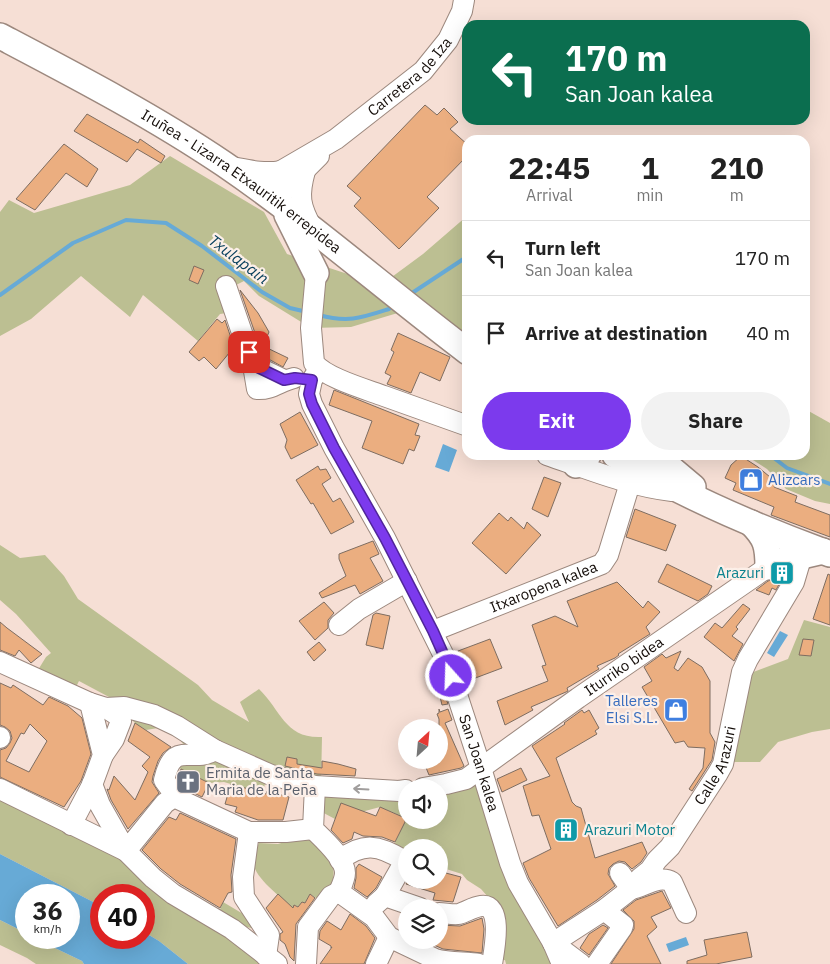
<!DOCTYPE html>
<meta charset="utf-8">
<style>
body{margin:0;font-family:"IBM Plex Sans",sans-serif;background:#f2f2f2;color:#222;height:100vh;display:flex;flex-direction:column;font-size:19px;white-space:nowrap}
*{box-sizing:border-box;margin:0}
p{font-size:16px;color:#767676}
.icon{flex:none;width:28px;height:28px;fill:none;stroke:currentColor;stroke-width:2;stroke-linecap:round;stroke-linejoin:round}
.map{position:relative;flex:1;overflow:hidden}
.panel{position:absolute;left:462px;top:135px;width:348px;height:325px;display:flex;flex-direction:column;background:#fff;border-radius:15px;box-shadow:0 5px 20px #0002}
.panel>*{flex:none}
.hud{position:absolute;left:462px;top:20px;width:348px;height:105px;border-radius:15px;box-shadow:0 5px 20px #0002;background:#0b6e4f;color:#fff;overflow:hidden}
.needle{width:32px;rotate:26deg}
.fabs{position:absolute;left:398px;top:719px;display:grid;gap:10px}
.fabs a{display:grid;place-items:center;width:50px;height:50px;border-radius:50%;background:#fff;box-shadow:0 5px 20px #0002;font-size:25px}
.speed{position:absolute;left:15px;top:884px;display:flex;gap:10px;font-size:25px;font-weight:700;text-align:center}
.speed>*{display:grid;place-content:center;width:65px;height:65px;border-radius:50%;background:#fff;box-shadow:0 5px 20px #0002;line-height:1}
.speed small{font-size:12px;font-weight:400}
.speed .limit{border:8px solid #d22;background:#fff;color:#111}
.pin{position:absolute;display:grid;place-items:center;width:42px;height:42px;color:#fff;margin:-21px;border-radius:10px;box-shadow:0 2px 8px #0006}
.me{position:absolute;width:55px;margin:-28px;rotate:340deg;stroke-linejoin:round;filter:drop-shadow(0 0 4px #0008)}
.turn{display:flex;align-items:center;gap:18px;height:105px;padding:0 20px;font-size:22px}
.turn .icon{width:65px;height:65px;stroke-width:2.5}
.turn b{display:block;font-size:35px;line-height:42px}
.eta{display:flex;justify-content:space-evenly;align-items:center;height:85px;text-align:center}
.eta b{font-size:30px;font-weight:700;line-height:35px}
.action{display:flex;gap:10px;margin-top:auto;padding:10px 20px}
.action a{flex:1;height:58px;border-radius:30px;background:#7c3aed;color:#fff;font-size:20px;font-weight:700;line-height:58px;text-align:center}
.action a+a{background:#f2f2f2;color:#222}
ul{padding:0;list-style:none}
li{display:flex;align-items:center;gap:15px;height:75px;padding:0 20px;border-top:1px solid #e0e0e0}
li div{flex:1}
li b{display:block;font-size:19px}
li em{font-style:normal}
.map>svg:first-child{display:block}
.green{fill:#bcbf92}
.water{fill:#67aad6}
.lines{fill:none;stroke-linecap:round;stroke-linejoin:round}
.stream{stroke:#67aad6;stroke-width:4}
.building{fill:#ebae80;stroke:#7e6d61;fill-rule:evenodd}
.minor-casing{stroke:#9c887e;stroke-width:22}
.major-casing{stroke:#9c887e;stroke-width:28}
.minor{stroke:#fff;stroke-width:20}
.major{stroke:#fff;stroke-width:25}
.oneway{stroke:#a19e9d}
.route-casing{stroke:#51269a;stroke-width:12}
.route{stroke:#7c3aed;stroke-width:9}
.labels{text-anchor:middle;stroke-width:4.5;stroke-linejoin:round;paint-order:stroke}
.street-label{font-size:15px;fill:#140d09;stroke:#fcefe8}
.shop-label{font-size:15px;fill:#366cbe;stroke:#fcefe8;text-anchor:start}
.culture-label{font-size:15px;fill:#0d838f;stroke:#fcefe8;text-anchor:end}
.worship-label{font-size:15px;fill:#5b616d;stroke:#fcefe8;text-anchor:start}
.water-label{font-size:16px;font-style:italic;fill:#0a415e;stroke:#fcefe8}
</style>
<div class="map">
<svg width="830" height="964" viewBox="0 0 830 964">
<rect width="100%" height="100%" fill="#f6dfd5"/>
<path class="green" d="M170,156L264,212L287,254L381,285L423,254L467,216V341L401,312L351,327L311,328L259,296L244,281L232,287L234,312L220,314L198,341L143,295L130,317L81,276L31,319L0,336V212L9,200L34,213L130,185Z
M805,409L830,423V504L815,501L786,489L767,469L745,455H805Z
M0,545L20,558L45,555L64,576L78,599L198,685L212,700L249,722L240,702L259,689C281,710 285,739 322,737L321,784L271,775L265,784L263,791L254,793V791L224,782L209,783L175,766L186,747L176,736L158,728L146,730L135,723L109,697L79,681L76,687L38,670L46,657L51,653L16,614L0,600Z
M804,620L830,627V729L812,732L778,742L760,762H728L748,674L788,659Z
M479,781L556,964H506L505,960L497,961L502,913L481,889L467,880L462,874L443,868L439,860V848H406V854L394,845L406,819L439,820V789Z
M318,790L406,793V818L380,807L335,819L318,810Z
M0,797L122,858L224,933L262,964H188L159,941L144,932V895H101V906L0,854Z
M305,836C313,838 317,844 323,851C341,871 333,882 322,902L310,894L305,903L302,902L298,907L295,905L293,908C282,898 253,877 253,861C253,855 257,848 259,843L278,844Z
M223,902L255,921V925L251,928L243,926L219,912Z
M0,920L26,933V938H34L82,961L84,964H36L27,958L0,945Z"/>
<path class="water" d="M443,444L457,450L449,472L435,467Z
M780,631L788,635L774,657L767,653Z
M0,854L101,906V938H144V932L159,941L188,964H84L82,961L34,938H69V895H26V933L0,920Z
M686,937L689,945L669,952L666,944Z"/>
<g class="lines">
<path class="stream" d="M0,295L73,243L126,220L166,223L202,246L262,292L290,308L307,312
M409,295L468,256
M319,315C348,323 361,318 389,309L393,306
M770,455L787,468L830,484"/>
</g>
<path class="building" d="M425,105L437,115L444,108L458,122L450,129L468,145V155L427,197L439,208L399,249L354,206L361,198L347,186Z
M87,114L138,143L140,139L165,156L161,163L137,149L127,162L74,131Z
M64,144L98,169L87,187L66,173L35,210L16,199Z
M194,266L204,270L198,284L189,280Z
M240,290L258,313L269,332L263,346L288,358L283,367L263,356Z
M217,319L222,323L225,320L234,347L216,369L204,357L199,361L189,352Z
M398,333L450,357L440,381L420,372L411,393L387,384L391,376L385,373L394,352L391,350Z
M334,390L419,424L415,435L420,436L414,451L409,449L403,464L362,448L372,421L329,405Z
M300,412L318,445L291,459L285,447L287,440L280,424Z
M741,456L758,467L776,482L774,487L797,496L795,502L830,515V537L771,515L774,507L733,490L736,483L725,478L731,465Z
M318,466L320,470L326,469L331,478L322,484L333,502L340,498L354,522L331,534L313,503L311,504L296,480Z
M544,477L561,483L548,517L532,509Z
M635,509L676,525L666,551L626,537Z
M499,513L508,521L511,517L524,529L527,522L541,535L506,574L472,543Z
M373,541L379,554L370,558L383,581L360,594L355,585L322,598L319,593L346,576L339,559V554Z
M667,564L712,586L708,594L698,601L658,582Z
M828,574L830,575V625L813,619Z
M784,575L776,590L772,588L769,595L756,590L768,581Z
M617,582L643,608L648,601L660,612L646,627L650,634L618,654L619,655L615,658L597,666L599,669L567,688L568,691L566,692L531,707L533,710L505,725L497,701L548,681L542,666L546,665L532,625L555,616L578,627L567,601Z
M324,602L334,613L328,620V628L315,640L299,621Z
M743,604L750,609L736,627L738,629L732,636L743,644L734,661L704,637L715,623L722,628Z
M376,613L390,616L383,649L366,645L373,615Z
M0,622L7,628L42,654L31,663L19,650L15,656L0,650Z
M490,639L502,668L470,680L458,651Z
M803,639L814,640L811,656L799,655Z
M319,642L326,650L314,661L307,652Z
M681,651L674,668L678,671L688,658L702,667L710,681V733L715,742L712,760L692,791L689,789L703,768L705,748L688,747L684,741L675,743L642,687L652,681L644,667L662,654L666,658Z
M0,683L11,688L13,685L43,705L49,697L68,706L82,718L91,754L81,781L64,807L0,777V750L6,748L10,743L12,738L10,731L5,727L0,725ZM30,724L47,741L29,772L6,761L21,733L24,734Z
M442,687L448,704L442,705L438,688Z
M439,709L440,712L448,709L452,720L445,723L464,766L461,768L429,775L423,760H439V719L437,714L439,713Z
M582,710L584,713L589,710L599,728L595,731L597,734L556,758L572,802L576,806L581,808L595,858L642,842L647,853L641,862L632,869L625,862L619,861L613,864L609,868L608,874L615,886L597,900L558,926L529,878L523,863L551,849L539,815L532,816L523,786L550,776L532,746L565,724L564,723Z
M135,723L171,747L163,753L158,761L153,776L152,782L159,793L128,829L111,800L107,789L109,790L114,776L135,800L148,772L142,766L150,757L128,741Z
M287,757L297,759V764L322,768V761L338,764L356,769L355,776L317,774L285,766Z
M521,768L527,780L502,792L497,779Z
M181,769L209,783L202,797L184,788L177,778Z
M231,784L266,794L267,791L289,797L283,820H258L235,812L237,807L225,804Z
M341,803L376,816L380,807L405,818V822L395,842L382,837L363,836L354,832L352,839L343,843L331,830Z
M180,813L236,839L231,875L232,892L228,893L220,908L180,884L161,869L142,850L169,817L176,820Z
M359,864L382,877L376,888L367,897L354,888L356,878V868Z
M442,872L461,877L453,902L433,900L435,893L406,884L408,880H439Z
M662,891L671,908L651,917L657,927L647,936L661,964H611L634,929V921L623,910L636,900Z
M278,894L293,908L294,905L298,907L302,902L305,903L310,894L315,898L296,924L294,961L290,957L285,944L280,940V934L283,932L266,908Z
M350,914L366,926L375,938L364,964H320L332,947L331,948V946L319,939L320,931L327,921L341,930Z
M482,918L484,929L482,953L443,949L425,941L439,940V925L460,926Z
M603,925L608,928L589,955L580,948L589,934Z
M747,932L752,957L716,964H687V961L707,955L704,940Z"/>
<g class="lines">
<defs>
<g id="minor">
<path d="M231,167C248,170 263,174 281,171"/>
<path d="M305,171C298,196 300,206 312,228"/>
<path id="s1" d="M270,198L273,185L281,171L336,139L423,71L448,40L462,11L464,0"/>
<path d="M270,198L283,192L319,156"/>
<path d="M316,273L311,328L314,363C326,378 365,389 384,396C412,406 440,416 468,426"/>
<path d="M226,286L253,365L284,380"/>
<path d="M253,365L257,389C272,390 280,381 294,378"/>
<path id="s2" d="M319,369L312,380L309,394L312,404L334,448L385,538L445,658L481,768L510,863L518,883L553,943L562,964"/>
<path d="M547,455C588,469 629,486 672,491"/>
<path d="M339,625L359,609L407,581"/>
<path id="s3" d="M433,631L602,564L608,555L630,483"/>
<path d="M0,662L90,703L106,708L124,707L154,715L177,726L215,750L271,775L315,786L399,791L406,790"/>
<path d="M0,738V737"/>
<path d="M215,750C191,765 174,738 164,780L172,791L174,797L249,832H286L313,829"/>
<path d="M103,755L114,739L121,721L117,715L106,708"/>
<path d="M92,784L100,805L126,851L165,803L174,797"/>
<path d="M315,786L313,829C323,839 345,858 345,873C345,879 341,887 339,892L374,917L389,937L435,959C448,963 465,962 479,964"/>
<path id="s4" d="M423,788L446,784L466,779L578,698L768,567"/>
<path d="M0,789L126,851L153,878L173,894L232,929L277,964"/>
<path d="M71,825L92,785L103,755L90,703"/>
<path d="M249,832L243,877L244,897L269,935L266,956"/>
<path d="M340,860C363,842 379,845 403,860L402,866L385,896"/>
<path d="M376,904L385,896L420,908"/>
<path d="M439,913C445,913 453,915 459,914C466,912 473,907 481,906C504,903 494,951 492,964"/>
<path id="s5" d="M686,913L672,882C659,874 644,887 631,889L640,878L650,870L657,860L670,847L718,773L723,764L742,672L748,659L794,582L802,555"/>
<path d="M553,943L604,910L631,889L620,873"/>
<path d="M553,943L581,964"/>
<path d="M306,964L308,927L331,896L339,892"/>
<path d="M376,964L389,937"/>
<path d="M597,964L622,928L623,925L604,910"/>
</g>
<g id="major">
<path id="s6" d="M0,36C76,76 153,116 224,164C309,222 386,290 468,352"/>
<path d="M287,215L316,273"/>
<path d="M615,455C683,496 756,527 830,554"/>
<path d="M655,455L693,487"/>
<path d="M576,465L588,455"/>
<path d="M751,523C766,538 768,546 768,567L780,561L823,551"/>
</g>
</defs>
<use href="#minor" class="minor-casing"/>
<use href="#major" class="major-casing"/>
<use href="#minor" class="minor"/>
<use href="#major" class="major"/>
</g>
<defs><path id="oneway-shaft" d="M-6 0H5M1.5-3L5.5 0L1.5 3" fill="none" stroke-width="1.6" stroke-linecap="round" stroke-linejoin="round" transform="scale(1.25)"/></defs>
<use class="oneway" href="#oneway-shaft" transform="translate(361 789) rotate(-177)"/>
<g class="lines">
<defs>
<path id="route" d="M249,352L253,365L284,380L295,378L312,380L309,394L312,404L334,448L385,538L433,631L445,658L451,676"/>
</defs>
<use href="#route" class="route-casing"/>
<use href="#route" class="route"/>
</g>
<defs>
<symbol id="shop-square" viewBox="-11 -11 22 22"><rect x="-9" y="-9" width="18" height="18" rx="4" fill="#3f7fe0" stroke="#fcefe8"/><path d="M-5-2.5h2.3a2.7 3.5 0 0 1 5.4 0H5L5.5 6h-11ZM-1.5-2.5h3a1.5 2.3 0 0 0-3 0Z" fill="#fff"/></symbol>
<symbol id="building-square" viewBox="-11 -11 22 22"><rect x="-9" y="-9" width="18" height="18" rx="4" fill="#0f9aa8" stroke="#fcefe8"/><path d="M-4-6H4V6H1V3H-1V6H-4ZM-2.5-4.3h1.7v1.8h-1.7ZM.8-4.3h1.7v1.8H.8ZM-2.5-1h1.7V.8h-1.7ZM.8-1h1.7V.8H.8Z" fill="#fff"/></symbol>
<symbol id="church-square" viewBox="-11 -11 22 22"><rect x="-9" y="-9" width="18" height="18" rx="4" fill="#6b7280" stroke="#fcefe8"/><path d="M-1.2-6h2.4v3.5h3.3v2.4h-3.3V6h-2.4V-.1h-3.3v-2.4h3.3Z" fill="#fff"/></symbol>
</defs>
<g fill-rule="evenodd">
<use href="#shop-square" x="737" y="466" width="28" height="28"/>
<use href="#building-square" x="768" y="559" width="28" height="28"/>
<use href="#shop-square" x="662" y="696" width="28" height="28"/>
<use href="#church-square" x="174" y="768" width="28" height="28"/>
<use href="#building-square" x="552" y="816" width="28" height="28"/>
</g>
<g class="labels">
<g class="street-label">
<text dy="5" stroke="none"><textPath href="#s1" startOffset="190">Carretera de Iza</textPath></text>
<text dy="5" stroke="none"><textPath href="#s6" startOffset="282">Iruñea - Lizarra Etxauritik errepidea</textPath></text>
<text dy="5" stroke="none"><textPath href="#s3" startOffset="119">Itxaropena kalea</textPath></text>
<text dy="5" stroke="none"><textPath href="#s4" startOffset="238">Iturriko bidea</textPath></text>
<text dy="5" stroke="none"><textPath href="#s2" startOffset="435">San Joan kalea</textPath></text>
<text dy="5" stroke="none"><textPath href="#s5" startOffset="229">Calle Arazuri</textPath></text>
</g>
<g class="shop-label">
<text x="768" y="485">Alizcars</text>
<text x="658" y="706" text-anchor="end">Talleres<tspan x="658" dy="17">Elsi S.L.</tspan></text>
</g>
<g class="culture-label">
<text x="764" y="578">Arazuri</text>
<text x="584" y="835" text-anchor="start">Arazuri Motor</text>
</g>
<g class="worship-label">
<text x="206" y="778">Ermita de Santa<tspan x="206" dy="17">Maria de la Peña</tspan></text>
</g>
<g class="water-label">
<text transform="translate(239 259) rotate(37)" y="6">Txulapain</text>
</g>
</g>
</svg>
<div class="fabs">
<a><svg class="needle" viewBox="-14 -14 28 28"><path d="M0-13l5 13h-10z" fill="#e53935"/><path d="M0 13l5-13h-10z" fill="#767676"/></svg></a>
<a><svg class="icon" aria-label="sound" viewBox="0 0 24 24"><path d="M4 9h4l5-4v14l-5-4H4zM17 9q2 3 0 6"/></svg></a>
<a><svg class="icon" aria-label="search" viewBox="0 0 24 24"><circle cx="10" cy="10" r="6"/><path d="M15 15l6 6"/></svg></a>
<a><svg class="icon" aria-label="layers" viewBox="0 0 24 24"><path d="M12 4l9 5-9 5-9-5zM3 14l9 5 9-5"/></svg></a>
</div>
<div class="speed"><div>36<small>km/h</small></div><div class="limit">40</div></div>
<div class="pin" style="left:249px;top:352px;background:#d93025"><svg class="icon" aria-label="arrive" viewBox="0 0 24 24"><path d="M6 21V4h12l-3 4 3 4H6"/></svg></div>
<svg class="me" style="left:451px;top:676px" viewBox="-20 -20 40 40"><circle r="17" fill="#7c3aed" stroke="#fff" stroke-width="3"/><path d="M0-11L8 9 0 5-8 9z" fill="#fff"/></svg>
<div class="hud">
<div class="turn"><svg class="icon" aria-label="left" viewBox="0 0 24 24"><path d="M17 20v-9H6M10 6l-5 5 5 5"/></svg><div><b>170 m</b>San Joan kalea</div></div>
</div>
<section class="panel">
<div class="eta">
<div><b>22:45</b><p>Arrival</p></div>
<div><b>1</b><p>min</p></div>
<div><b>210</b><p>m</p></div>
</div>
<ul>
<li><svg class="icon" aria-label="left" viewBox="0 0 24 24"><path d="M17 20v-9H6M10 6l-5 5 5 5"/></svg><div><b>Turn left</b><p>San Joan kalea</p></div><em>170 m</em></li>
<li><svg class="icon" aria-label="arrive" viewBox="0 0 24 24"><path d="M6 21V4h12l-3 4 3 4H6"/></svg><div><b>Arrive at destination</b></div><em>40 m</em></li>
</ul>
<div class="action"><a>Exit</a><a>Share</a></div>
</section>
</div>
